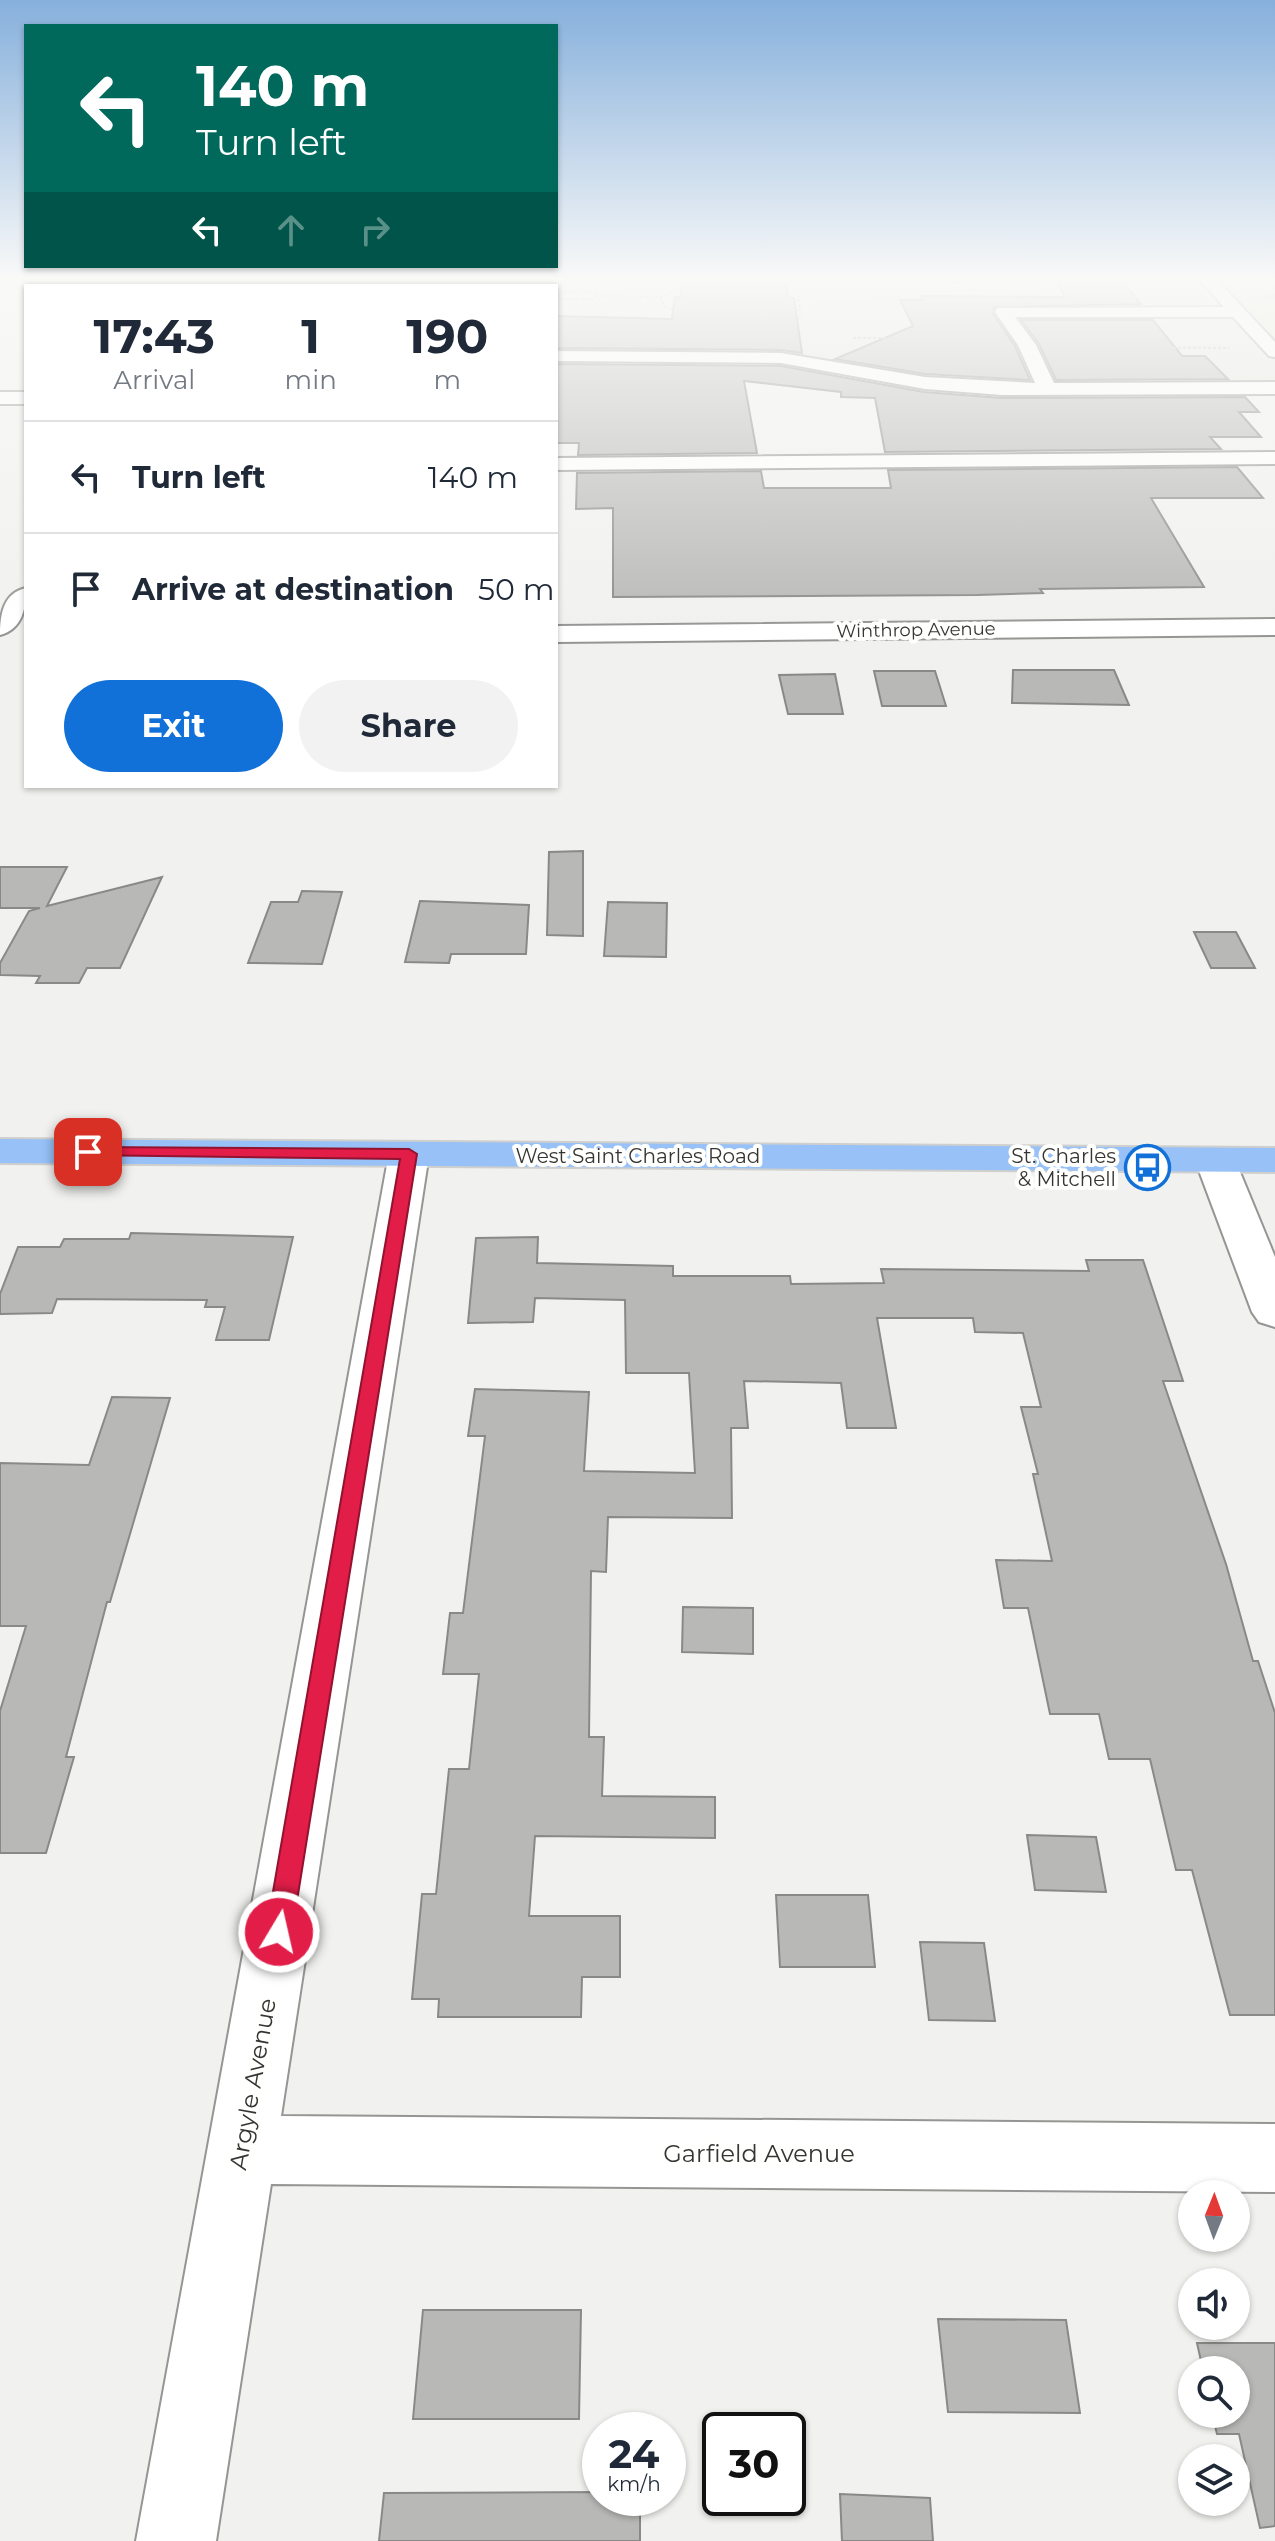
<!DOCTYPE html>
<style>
body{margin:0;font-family:Montserrat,sans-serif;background:#f2f2f3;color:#1f2937;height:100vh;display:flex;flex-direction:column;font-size:30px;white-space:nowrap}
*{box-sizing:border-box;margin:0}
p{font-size:26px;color:#747a83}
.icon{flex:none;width:44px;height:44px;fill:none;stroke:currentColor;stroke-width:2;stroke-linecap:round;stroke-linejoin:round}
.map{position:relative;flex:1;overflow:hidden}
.drawer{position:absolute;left:24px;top:284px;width:534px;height:504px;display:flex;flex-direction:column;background:#fff;border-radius:0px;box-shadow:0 2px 6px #0004}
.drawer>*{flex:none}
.banner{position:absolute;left:24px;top:24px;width:534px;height:244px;border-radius:0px;box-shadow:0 2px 6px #0004;background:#00695c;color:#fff;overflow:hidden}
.needle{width:52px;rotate:1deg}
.tools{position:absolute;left:1178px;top:2180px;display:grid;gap:16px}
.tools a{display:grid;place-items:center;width:72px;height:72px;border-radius:50%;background:#fff;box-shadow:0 2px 6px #0004;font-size:40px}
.speed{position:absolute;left:582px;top:2412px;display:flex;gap:16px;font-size:40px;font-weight:700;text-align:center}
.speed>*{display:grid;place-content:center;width:104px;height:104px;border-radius:50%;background:#fff;box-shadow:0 2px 6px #0004;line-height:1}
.speed small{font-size:20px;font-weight:400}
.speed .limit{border:4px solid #111;border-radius:12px;background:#fff;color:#111}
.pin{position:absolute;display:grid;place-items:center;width:68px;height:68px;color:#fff;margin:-34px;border-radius:16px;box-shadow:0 4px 12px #0006}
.me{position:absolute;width:88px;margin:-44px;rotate:9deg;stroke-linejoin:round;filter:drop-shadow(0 0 6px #0008)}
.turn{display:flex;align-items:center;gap:28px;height:168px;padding:0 40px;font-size:36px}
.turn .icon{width:104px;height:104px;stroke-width:2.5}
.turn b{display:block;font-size:56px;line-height:68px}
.lanes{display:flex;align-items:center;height:76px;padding:0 40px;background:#0003;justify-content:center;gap:40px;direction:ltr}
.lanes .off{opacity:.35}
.eta{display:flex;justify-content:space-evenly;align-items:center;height:136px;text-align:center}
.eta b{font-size:48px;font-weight:700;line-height:56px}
.button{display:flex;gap:16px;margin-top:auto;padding:16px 40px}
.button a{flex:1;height:92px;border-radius:48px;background:#1171d9;color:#fff;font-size:32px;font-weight:700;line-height:92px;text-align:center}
.button a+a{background:#f2f2f3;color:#1f2937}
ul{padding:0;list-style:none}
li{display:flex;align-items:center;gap:24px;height:112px;padding:0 40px;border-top:2px solid #e0e1e3}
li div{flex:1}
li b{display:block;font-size:30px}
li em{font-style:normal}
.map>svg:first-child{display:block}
.built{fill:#e4e7dc}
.green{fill:#dfe8c6}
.building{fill:#b8b9b6;stroke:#898a87;stroke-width:2}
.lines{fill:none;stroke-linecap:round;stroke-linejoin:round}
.minor-casing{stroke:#959693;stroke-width:4}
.major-casing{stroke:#cfcfce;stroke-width:4}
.path{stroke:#b6b7b5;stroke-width:2;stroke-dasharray:3 2;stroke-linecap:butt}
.minor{fill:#fff;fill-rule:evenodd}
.major{fill:#97c1f7;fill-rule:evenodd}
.route{fill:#e11d48;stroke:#92132f;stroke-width:2}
.labels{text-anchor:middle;stroke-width:8;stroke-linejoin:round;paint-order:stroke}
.far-street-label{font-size:18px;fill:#353634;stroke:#fffffe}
.street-label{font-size:20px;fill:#353634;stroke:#fffffe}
.poi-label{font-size:20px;fill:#353634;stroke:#fffffe;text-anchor:end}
.near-street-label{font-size:24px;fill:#353634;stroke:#fffffe}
</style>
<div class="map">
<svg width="1275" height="2541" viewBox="0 0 1275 2541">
<rect width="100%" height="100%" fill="#f1f2ef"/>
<path class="built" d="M127,277H1205L1275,352V388L1002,389L727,355L723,317H556V286H118Z"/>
<path class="green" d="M1017,277H1184L1211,309H1171L1168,305H1149L1145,300L1153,299L1144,298L1133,282L1097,285L1095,282L1019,281Z
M1213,277H1275V343Z
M849,279L949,283L951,296L901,300L946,310L811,309L810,303H803L870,302L869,295H802L799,282H852Z
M955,283L1019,284L1036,310L1000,309L1021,307L1018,301L965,296Z"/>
<path class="building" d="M1058,284H1125L1141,304L994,307L993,314L1015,346L1030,380L925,374L835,359L913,326L900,300H922L921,296L1065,297Z
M682,285H786L788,297L794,298L802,353L781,350L556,348V316L672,319L675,297H681Z
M1021,320H1153L1182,356H1205L1228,379L1056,380L1039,344Z
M556,364L781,366L924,392L1002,398L1245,397L1259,412H1239L1261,437H1210L1221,449L885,452L875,398L841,397V392L744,381L757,453L578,455L579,443H556Z
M1237,467L1263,498H1151L1204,587L1040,589L1043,593L977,595L613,597V508L576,509L577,473L761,471L764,488H891L888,470Z
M1013,670H1114L1129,705L1012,703Z
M874,671H935L946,706H882Z
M835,674L843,714H788L779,675Z
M583,851V936L547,935L549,852Z
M0,867H67L47,906L162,877L120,968H87L79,983H36L40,976L0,975V963L29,911L40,908H0Z
M302,891L342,892L322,964L248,963L271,902H298Z
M420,901L529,905L526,954H451L449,963L405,962Z
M608,902L667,903L666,957L604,956Z
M1194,932H1236L1255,968H1211Z
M131,1233L293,1237L269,1340H216L225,1307H205L207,1300L57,1299L52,1313L0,1314V1294L18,1247H60L64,1239H129Z
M538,1237L537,1263L673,1266V1276H790L791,1284L884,1283L881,1269L1089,1271L1086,1260H1143L1183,1381H1163L1226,1564L1253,1661H1258L1275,1713V2015H1230L1192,1870H1176L1150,1759H1109L1099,1714H1050L1028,1608H1004L996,1560L1052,1561L1033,1474H1038L1021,1407H1041L1023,1333L975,1332L973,1318H877L896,1428H847L841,1383L744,1381L748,1428H731L732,1518L608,1517L606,1572L591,1571L589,1737H604L602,1796L715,1797V1838L535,1836L529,1916H620V1977H582L581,2017H438L439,1999H412L422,1894H436L449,1769H469L479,1674H443L450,1613H463L485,1436H468L475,1389L589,1392L584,1471L695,1473L689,1373H626L625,1300L535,1298L533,1322L468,1323L476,1238Z
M112,1397L170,1398L110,1602H107L66,1757H74L46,1853H0V1711L26,1626H0V1463L89,1465Z
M683,1607L753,1608V1654L682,1652Z
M1027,1835L1096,1837L1106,1892L1035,1890Z
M776,1895H868L875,1967H780Z
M920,1942L984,1943L995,2021L929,2020Z
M423,2310H581L579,2419H413Z
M938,2319L1066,2320L1080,2413L948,2412Z
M1197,2343H1275V2526L1260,2528L1239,2434H1217L1212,2414H1236V2370H1203Z
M600,2492V2498H640V2541H379L384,2493Z
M840,2494L930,2498L933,2541H842Z"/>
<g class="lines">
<defs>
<path id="minor" d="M849,277H1019L1011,282H857Z
M1197,277H1214L1275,342V357L1269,356L1233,317H1015L1036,345L1054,383L1275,382V394L1002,395L925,389L781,363L556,361V351L781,353L925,377L1035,383L1018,345L995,312L997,308L1224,307Z
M0,392H26V404H0Z
M1275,452V464L556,470V458Z
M26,588C26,607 23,629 0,635C0,615 3,593 26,588Z
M1275,619V635L556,642V626Z
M409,1142L423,1145L429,1154L281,2116L1275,2124V2192L271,2184L216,2541H136L389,1154L395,1145Z
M1215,1148L1229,1151L1235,1160L1275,1257V1327L1259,1322L1252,1312L1195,1160L1201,1151Z"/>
<path id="major" d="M0,1139L1275,1148V1172L0,1163Z"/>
</defs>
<use href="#minor" class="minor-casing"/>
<use href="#major" class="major-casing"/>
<path class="path" d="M431,277L825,281
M733,277V286
M1271,285L1275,288
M299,286L305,277
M595,296L660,297L671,293L678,280
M1275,296L1263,297L1275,299
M660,297L665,307L671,309H709
M556,299H594L596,292H560
M763,309L800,310L796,281
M795,323L802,314
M853,338H908
M1063,347L1229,348
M947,353L968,348H991"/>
<use href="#minor" class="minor"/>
<use href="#major" class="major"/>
</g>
<linearGradient id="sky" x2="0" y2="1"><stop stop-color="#86b0dc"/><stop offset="0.44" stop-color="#f9f9f8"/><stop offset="1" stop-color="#f9f9f8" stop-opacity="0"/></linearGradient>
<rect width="1275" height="633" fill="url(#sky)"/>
<path class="route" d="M88,1147L409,1149L417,1154L292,1932L288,1940L279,1943L270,1940L266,1932L400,1159L82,1155L80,1152L82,1148Z"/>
<defs>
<symbol id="bus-ring" viewBox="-11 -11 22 22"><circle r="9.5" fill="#fffffe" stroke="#1171d9" stroke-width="1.5"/><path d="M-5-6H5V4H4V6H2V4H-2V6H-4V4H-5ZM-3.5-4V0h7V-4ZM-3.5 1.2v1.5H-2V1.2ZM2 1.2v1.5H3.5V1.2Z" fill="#1171d9"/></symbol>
</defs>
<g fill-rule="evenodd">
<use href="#bus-ring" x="1122" y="1142" width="51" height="51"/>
</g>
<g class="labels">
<g class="far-street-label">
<text transform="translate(916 630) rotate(-1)" y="6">Winthrop Avenue</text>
</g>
<g class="street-label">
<text x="638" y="1163">West Saint Charles Road</text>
</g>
<g class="poi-label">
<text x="1116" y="1163">St. Charles<tspan x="1116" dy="23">&amp; Mitchell</tspan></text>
</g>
<g class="near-street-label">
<text transform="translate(253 2084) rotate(-80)" y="8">Argyle Avenue</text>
<text x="759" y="2162">Garfield Avenue</text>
</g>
</g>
</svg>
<div class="tools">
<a><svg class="needle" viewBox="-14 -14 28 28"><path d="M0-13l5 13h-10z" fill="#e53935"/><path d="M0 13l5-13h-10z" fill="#747a83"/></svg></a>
<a><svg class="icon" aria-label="sound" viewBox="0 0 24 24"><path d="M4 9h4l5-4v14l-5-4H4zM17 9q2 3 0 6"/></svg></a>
<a><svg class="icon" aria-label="search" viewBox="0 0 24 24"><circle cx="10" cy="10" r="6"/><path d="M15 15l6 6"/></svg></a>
<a><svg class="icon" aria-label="layers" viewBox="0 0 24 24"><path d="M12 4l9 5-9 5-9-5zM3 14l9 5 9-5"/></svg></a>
</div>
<div class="speed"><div>24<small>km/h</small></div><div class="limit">30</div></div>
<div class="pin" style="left:88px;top:1152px;background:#d93025"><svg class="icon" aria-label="arrive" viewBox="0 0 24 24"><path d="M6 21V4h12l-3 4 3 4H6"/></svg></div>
<svg class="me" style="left:279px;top:1932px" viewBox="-20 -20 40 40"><circle r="17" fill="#e11d48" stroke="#fff" stroke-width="3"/><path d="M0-11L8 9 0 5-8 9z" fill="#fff"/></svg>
<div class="banner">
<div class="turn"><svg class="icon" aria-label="left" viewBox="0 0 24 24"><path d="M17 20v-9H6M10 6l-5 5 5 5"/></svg><div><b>140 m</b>Turn left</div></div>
<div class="lanes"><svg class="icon" aria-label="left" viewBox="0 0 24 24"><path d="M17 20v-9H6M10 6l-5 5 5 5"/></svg><svg class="icon off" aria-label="ahead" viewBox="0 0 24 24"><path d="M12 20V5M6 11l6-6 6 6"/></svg><svg class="icon off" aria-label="right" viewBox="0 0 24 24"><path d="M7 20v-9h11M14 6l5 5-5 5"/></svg></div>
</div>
<section class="drawer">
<div class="eta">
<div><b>17:43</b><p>Arrival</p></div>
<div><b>1</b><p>min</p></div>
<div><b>190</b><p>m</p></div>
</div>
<ul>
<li><svg class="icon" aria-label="left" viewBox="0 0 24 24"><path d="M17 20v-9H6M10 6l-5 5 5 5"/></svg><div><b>Turn left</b></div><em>140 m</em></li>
<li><svg class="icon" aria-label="arrive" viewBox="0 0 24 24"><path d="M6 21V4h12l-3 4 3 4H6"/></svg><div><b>Arrive at destination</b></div><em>50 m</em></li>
</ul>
<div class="button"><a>Exit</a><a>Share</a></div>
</section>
</div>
